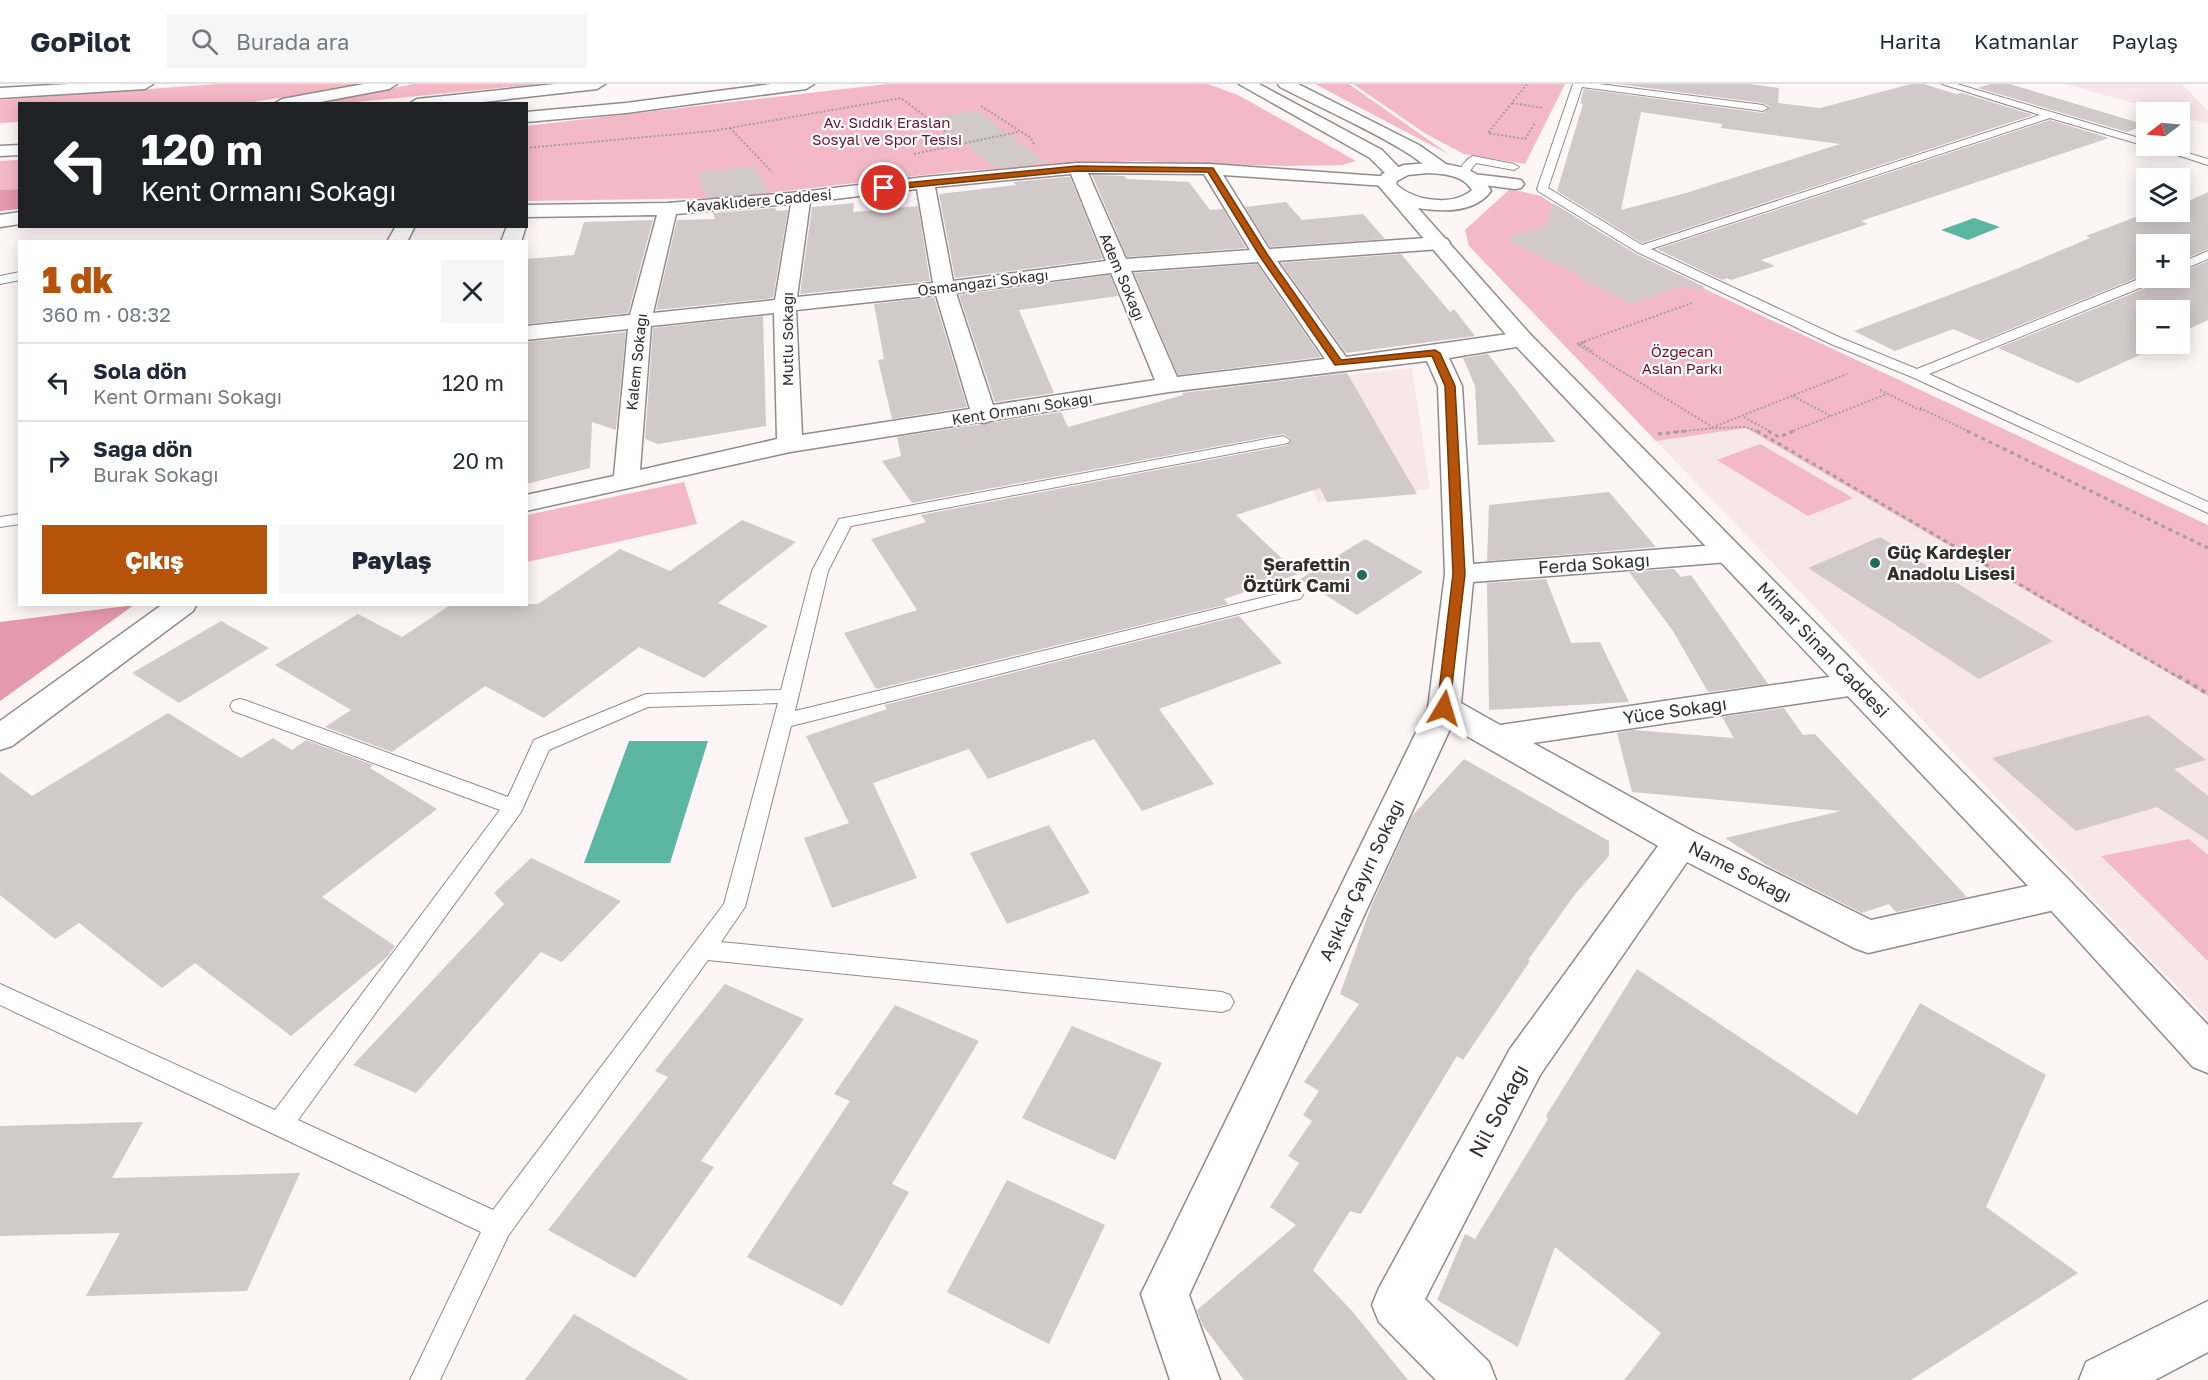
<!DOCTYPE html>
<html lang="tr">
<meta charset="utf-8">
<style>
body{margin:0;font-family:"Golos Text",sans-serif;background:#f6f6f7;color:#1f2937;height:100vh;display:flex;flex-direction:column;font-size:22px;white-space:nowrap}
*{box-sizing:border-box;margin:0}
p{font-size:20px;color:#747a83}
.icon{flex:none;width:33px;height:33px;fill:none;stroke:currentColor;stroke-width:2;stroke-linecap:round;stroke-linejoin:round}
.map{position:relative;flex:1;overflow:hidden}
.details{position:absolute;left:18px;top:156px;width:510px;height:366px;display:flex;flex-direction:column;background:#fff;border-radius:0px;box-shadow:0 3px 15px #0003}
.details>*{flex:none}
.top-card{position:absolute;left:18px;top:18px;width:510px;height:126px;border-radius:0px;box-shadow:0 3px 15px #0003;background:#202124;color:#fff;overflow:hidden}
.needle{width:39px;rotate:254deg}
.controls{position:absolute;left:2136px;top:18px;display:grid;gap:12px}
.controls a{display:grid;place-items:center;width:54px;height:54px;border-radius:0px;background:#fff;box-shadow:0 3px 15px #0003;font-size:30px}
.pin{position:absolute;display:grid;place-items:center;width:51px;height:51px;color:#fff;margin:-26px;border:3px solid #fff;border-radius:50%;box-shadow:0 2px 6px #0007}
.me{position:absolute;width:66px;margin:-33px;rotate:7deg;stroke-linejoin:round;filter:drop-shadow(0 0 4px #0008)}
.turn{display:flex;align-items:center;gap:21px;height:126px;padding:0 24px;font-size:27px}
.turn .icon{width:78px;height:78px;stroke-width:2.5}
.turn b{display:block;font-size:42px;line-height:51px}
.round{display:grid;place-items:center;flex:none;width:63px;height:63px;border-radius:0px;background:#f6f6f7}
.head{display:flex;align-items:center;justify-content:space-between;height:102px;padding:0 24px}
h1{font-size:36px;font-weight:800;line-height:45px;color:#b45309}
.button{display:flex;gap:12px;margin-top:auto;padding:12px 24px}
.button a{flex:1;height:69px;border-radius:0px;background:#b45309;color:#fff;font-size:24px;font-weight:800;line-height:69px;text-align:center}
.button a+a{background:#f6f6f7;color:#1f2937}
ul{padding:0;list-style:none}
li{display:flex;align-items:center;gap:18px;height:78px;padding:0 24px;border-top:2px solid #e0e1e3}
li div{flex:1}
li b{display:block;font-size:22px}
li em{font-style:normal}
header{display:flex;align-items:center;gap:36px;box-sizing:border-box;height:84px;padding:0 30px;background:#fff;border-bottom:2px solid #e0e1e3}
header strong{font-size:28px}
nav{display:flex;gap:33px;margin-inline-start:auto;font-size:21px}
.search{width:420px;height:54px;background:#f6f6f7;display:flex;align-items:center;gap:15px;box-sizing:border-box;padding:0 21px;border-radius:0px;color:#747a83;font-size:22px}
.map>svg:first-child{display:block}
.built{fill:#f8e7ea}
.green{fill:#f4b9c6}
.forest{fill:#e599ac}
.water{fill:#5cb7a2}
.building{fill:#d2c9cb;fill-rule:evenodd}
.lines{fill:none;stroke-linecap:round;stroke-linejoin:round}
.service-casing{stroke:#928a8c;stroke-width:2}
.minor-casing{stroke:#928a8c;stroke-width:3}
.secondary-casing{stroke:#928a8c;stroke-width:3}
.motorway-casing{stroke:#928a8c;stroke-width:3}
.path-far2{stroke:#a49e9f;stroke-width:2;stroke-dasharray:2 2;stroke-linecap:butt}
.path-far1{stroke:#a49e9f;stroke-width:3;stroke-dasharray:4 4;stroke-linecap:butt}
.path{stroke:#a49e9f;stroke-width:4;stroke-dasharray:4.5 4.5;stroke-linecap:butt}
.service{fill:#fff;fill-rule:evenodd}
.minor{fill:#fff;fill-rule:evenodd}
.secondary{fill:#fff;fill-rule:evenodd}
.motorway{fill:#fff;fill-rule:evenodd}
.route{fill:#b45309;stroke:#753606;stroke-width:1.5}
.poi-dot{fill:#25695a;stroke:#fff;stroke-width:2}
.labels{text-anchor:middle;stroke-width:4.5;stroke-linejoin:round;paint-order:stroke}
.far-park-label{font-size:15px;fill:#6b1233;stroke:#fff}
.far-street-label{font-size:15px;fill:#312e2e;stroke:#fff}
.poi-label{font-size:18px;font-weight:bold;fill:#312e2e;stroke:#fff;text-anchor:start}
.street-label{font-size:18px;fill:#312e2e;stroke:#fff}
.near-street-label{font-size:21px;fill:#312e2e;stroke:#fff}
</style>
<header>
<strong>GoPilot</strong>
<div class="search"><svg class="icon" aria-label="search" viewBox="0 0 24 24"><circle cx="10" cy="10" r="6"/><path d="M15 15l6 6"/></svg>Burada ara</div>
<nav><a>Harita</a><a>Katmanlar</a><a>Paylaş</a></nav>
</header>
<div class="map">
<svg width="2208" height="1296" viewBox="0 0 2208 1296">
<rect width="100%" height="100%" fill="#fef5f7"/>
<path class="built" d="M2065,0H2182L2208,27V40L2180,32V28H2166Z
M1412,284L1430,405L1318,418L1261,301Z
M1746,344L2208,612V935L1656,357Z"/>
<path class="green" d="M217,0H368L240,20H20L19,38L0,39V16Z
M413,0H542L345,19L312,20Z
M887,0H1208L1238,11L1356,77L1342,81L1283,82L1134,77L959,87L726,114L527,117L526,42Z
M1315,0H1349L1450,71Z
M1353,0H1565L1525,80L1464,70L1426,50Z
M19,76V105L0,106V77Z
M1510,105L1541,112L1609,160L2208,441V612L1746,344L1656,357L1469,162L1465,146Z
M1760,360L1853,414L1808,432L1717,376Z
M684,398L697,440L527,478V431Z
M2189,755L2208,771V877L2101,772Z"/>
<path class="forest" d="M19,105V125L0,127V106Z
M134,521L0,617V538Z"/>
<path class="water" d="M1974,134L2000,143L1968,156L1941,146Z
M629,657H708L670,779H584Z"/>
<path class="building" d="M1617,0H1749L1779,4L1778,19L1820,24L1911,0H1924L1956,10L1962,9L2033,31L1642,159L1557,107L1583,20L1580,19L1584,5L1763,29L1770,23L1763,19ZM1641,28L1722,40L1721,44L1840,60L1686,109L1621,126Z
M1990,0H2010L2146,41L2127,48L1978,4Z
M976,26L1047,79H1048L995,84L931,34Z
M2050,36L2109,54L1861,137L1868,140L1761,176L1775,182L1731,196L1727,194L1722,196L1657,165Z
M755,82L768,108L707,114L697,89Z
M1092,91L1124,92L1127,95L1189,98L1210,126L1223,125L1246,164L1127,173Z
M1066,93H1070L1103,175L955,194L939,110L1016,101L1013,98Z
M2208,108V165L2180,177V160H2146V190L1981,257L1953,245L1895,267L1854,247L2002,191L2090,154L2086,152L2146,129V135L2164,128H2180V121Z
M1286,118L1302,136L1363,130L1385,155L1270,163L1245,123Z
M854,119L853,128L918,122L930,197L800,210L812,123Z
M1553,119L1636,170L1705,203L1696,206L1684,201L1632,220L1578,194L1582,192L1505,155L1546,142Z
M775,124L777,127L788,126L773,214L656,226L677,136L715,135L713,129Z
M653,136L628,229L526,240V175L574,171L584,138Z
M1401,170L1450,228L1454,225L1475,252L1346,269L1281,179Z
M2208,177V236L2180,249V226H2146V260L2162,261L2078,299L1998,264L2158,199L2161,194H2180V189Z
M1257,180L1321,273L1178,291L1134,189Z
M1110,191L1118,212L1019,226L1054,309L995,318L959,211Z
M934,213L967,323L892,335L878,276L884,275L874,220Z
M763,232L766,342L658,360L645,355L653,244Z
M626,248L616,346L592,338L590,384L526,400V258Z
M1488,270L1556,358L1478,361L1475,302L1463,274Z
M1347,289L1417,410L1327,418L1320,404L1236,431L1298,490L1224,515L1228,520L876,605L844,549L917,526L871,455L926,438L921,431L1288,361L1292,355L1283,350L912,419L882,377L901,372L897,353L1061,328L1068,343L1183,311L1182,309Z
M1609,408L1656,463L1487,477L1489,421Z
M742,436L796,458L718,519L768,542L704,594L639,563L544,634L485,602L392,668L325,643L351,626L275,581L358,530L402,553L452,520H538L620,465L670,487Z
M1880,453L2053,557L1979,595L1808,484Z
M1365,455L1423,488L1357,531L1300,495Z
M1674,485L1681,493L1691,491L1768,600L1708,608L1673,547L1629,488Z
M1546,495L1571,559L1600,558L1629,618L1489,626L1487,499Z
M1239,532L1282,579L1159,625L1214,700L1142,727L1094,655L988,695L969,665L873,699L917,794L832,824L804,754L849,739L806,652L887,625L884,621Z
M221,537L269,564L179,619L132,589Z
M1784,624L1803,651L1815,650L1967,813L1896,828L1889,820L1862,829L1768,782L1725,754L1841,727L1632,708L1617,649L1633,646L1734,654L1722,633Z
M168,629L241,674L273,654L292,666L306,656L373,681L370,684L437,725L322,813L395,862L387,873L291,952L195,879L162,904L79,839L55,855L0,811V688L32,712Z
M2148,631L2206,676L2174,685L2208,712V756L2157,723L2076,747L1992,674Z
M1464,675L1609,757V772L1576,809L1528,876L1530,877L1463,976L1457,972L1361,1130L1350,1127L1313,1186L1352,1227L1408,1296H1244L1203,1242L1197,1226L1296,1141L1270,1123L1299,1079L1288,1072L1312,1037L1303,1031L1319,1007L1304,998L1359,920L1340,910L1372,820L1412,732Z
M1049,741L1090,809L1007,840L970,769Z
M531,774L621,817L562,878L541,868L416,1009L353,981L504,820L494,809Z
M1637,885L1857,1031L1920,919L2046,991L1986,1123L2078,1189L1911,1296H1624L1661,1249L1555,1163L1518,1263L1437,1216L1465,1150L1475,1155L1548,1035L1546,1032Z
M725,900L804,935L701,1077L714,1083L635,1194L548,1146L668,993L655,987Z
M895,921L979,957L892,1100L909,1108L842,1222L747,1173L850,1017L834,1010Z
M1072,942L1162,979L1115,1076L1022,1034Z
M143,1038L112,1094L300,1089L247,1207L86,1212L120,1149L0,1152V1042Z
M1007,1096L1105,1141L1049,1260L947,1208Z
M574,1230L689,1296H525Z"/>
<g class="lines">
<defs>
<path id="service" d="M1573,0H1599L1763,21L1768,24L1763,27L1582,3L1548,104L1642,161L2040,31L1942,0H1957L2146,56L2148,62H2146L2050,34L1651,165L1841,254L1917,285L2146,192L2159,194L2157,197L1929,290L2208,418V429L1912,293L1831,260L1637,168L1538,107L1537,105Z
M2149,62H2163L2208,75V81Z
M1473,72L1514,80L1519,83L1514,86L1476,79L1466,92H1458C1457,87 1467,74 1473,72Z
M2208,167V175L2180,187V179Z
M20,188V196L0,200V192Z
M1283,352L1290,356L1288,359L851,442L828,487L795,627L1294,506L1300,507L1303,511L1300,515L1294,516L791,642L745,823L721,858L1222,908L1230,911L1234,918L1230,925L1222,928L708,876L508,1152L440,1296H410L481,1148L0,921V900L275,1026L500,726L233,627L230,622L233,617L240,615L247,617L508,713L534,656L646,610L781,606L812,487L839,435ZM778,619L724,820L493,1126L298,1036L521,728L549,666L648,623Z
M20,430V440L0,443V433Z"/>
<path id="minor" d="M69,0H153L145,5L0,14V4Z
M1077,79L1210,80L1392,93L1395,97L1392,101L1386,102L1223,91L1269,165L1440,153L1447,155L1450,159L1447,163L1440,165L1277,177L1346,273L1522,248L1530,250L1533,255L1530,260L1522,262L1449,274L1462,302L1473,480L1729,460L1739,463L1743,469L1739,475L1729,478L1473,498L1461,619L1500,641L1856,589L1867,592L1872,600L1867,608L1856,611L1533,659L1694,748L1871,836L2059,795L2072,799L2078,810L2072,821L2059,825L1868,869L1854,864L1687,778L1540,991L1425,1215L1489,1278L1496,1296H1436L1379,1238L1372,1221L1379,1204L1510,965L1658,762L1451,643L1189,1211L1220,1296H1170L1141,1210L1428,624L1445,490L1438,302L1427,277L1169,308L994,336L984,339L979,338L790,368L526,427V411L614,392L628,245L526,256V242L630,231L657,131L526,133V121L668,119L801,108L925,93ZM1088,89L1204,90L1250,166L1126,175ZM1071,90L1106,177L953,197L935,103ZM917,105L933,199L797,213L810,118ZM791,120L775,216L653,229L676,130ZM1258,178L1325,275L1177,293L1131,187ZM1111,189L1155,296L993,321L956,209ZM936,211L970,325L802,351L796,226ZM774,229L777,355L640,386L651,242Z
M1473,90L1515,95L1521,96L1524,100L1521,104L1515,105L1467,99L1464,95L1467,91Z
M20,128V140L0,143V131Z
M396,142H415L407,158H387Z
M507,142H526L521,158H501Z
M163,520H197L193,527L12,662L0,666V637Z
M2208,1217V1268L2155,1296H2079L2086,1278Z"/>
<path id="secondary" d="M1428,79C1453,80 1479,83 1491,107C1475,129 1442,128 1418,124L1530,250L2072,799L2208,941V989L2193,983L2046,821L1514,260L1378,101L1382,90L1404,81ZM1428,89C1444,90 1463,91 1472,106C1453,123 1413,117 1396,100L1397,97L1408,91Z"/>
<path id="motorway" d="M364,0H397L389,5L310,20H274L282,15Z
M555,0H605L597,5L465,20H409L417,15Z
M771,0H814L806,5L626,29L526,38V28L626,19Z
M1239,0H1259L1382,66L1404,89L1401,93H1389L1370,74Z
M1278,0H1298L1419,61L1453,85L1450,89C1435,93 1422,78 1409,70C1369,45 1323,25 1280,3Z
M20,61V71L0,72V62Z"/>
</defs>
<use href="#service" class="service-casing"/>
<use href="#minor" class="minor-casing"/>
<use href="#secondary" class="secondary-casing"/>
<use href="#motorway" class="motorway-casing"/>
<path class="path-far2" d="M1527,0L1488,49L1525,55L1535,39
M1512,19L1543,24
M981,22L1031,54L1035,62
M730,44L772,88
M526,64L712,47L901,14L962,60
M914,70L1018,48
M1692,219L1577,260L1714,344L1745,343L1759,348
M1585,258L1581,260L1594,268
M1880,306L1922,327
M1793,312L1831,332
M1920,324L1970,348
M1744,333L1771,348
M1716,342L1847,290
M1673,348L1714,344
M1790,348L1887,310"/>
<path class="path-far1" d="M1757,347L2180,594
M1768,347L1779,353L1794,347
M1967,347L2208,464
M1658,350L1687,347"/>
<path class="path" d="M2178,592L2208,610"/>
<use href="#service" class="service"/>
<use href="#minor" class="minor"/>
<use href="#secondary" class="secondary"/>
<use href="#motorway" class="motorway"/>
</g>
<path class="route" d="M1077,82L1213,84L1267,170L1341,276L1435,266L1440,269L1455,302L1465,490L1449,627L1444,629L1437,624L1453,490L1445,302L1432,272L1335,281L1259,171L1208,88L1077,87L884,106L880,104L884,101Z"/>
<g class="poi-dot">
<circle cx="1875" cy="479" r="6"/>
<circle cx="1362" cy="491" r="6"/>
</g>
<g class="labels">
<g class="far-park-label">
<text x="887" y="44">Av. Sıddık Eraslan<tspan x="887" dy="17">Sosyal ve Spor Tesisi</tspan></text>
<text x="1682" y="273">Özgecan<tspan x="1682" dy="17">Aslan Parkı</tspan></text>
</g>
<g class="far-street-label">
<text transform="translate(759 117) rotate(-5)" y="5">Kavaklıdere Caddesi</text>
<text transform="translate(1122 193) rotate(67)" y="5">Adem Sokağı</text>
<text transform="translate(983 199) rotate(-7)" y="5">Osmangazi Sokağı</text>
<text transform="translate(788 255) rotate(-90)" y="5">Mutlu Sokağı</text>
<text transform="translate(637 278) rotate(-84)" y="5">Kalem Sokağı</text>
<text transform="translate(1022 325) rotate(-9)" y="5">Kent Ormanı Sokağı</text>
</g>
<g class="poi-label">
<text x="1887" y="475">Güç Kardeşler<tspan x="1887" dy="21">Anadolu Lisesi</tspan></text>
<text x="1350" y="487" text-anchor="end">Şerafettin<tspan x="1350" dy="21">Öztürk Cami</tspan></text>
</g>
<g class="street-label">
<text transform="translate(1594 480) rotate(-4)" y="6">Ferda Sokağı</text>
<text transform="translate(1823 566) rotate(46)" y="6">Mimar Sinan Caddesi</text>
<text transform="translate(1675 627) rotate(-8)" y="6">Yüce Sokağı</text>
<text transform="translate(1740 788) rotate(27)" y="6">Name Sokağı</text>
<text transform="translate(1362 796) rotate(-65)" y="6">Aşıklar Çayırı Sokağı</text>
</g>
<g class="near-street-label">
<text transform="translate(1499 1027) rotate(-62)" y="7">Nil Sokağı</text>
</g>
</g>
</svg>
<div class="controls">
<a><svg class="needle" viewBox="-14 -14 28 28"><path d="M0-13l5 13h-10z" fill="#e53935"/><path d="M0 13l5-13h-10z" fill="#747a83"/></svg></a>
<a><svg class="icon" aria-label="layers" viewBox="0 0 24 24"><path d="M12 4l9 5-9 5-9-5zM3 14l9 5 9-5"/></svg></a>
<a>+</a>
<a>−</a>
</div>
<div class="pin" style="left:884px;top:104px;background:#d93025"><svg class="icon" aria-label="arrive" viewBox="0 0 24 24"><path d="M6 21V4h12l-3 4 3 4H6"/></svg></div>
<svg class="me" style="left:1444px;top:624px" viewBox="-20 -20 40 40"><path d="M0-17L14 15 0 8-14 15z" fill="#b45309" stroke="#fff" stroke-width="4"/></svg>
<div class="top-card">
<div class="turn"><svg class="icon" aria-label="left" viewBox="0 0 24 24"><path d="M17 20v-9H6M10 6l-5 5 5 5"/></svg><div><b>120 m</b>Kent Ormanı Sokağı</div></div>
</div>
<section class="details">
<div class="head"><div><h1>1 dk</h1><p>360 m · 08:32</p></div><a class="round"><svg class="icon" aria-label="close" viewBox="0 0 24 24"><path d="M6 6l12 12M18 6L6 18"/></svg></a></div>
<ul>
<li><svg class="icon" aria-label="left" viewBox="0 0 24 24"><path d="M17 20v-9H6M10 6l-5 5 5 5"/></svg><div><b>Sola dön</b><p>Kent Ormanı Sokağı</p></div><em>120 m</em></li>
<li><svg class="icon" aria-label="right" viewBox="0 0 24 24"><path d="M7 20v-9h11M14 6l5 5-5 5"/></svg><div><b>Sağa dön</b><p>Burak Sokağı</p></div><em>20 m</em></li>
</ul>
<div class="button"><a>Çıkış</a><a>Paylaş</a></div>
</section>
</div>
